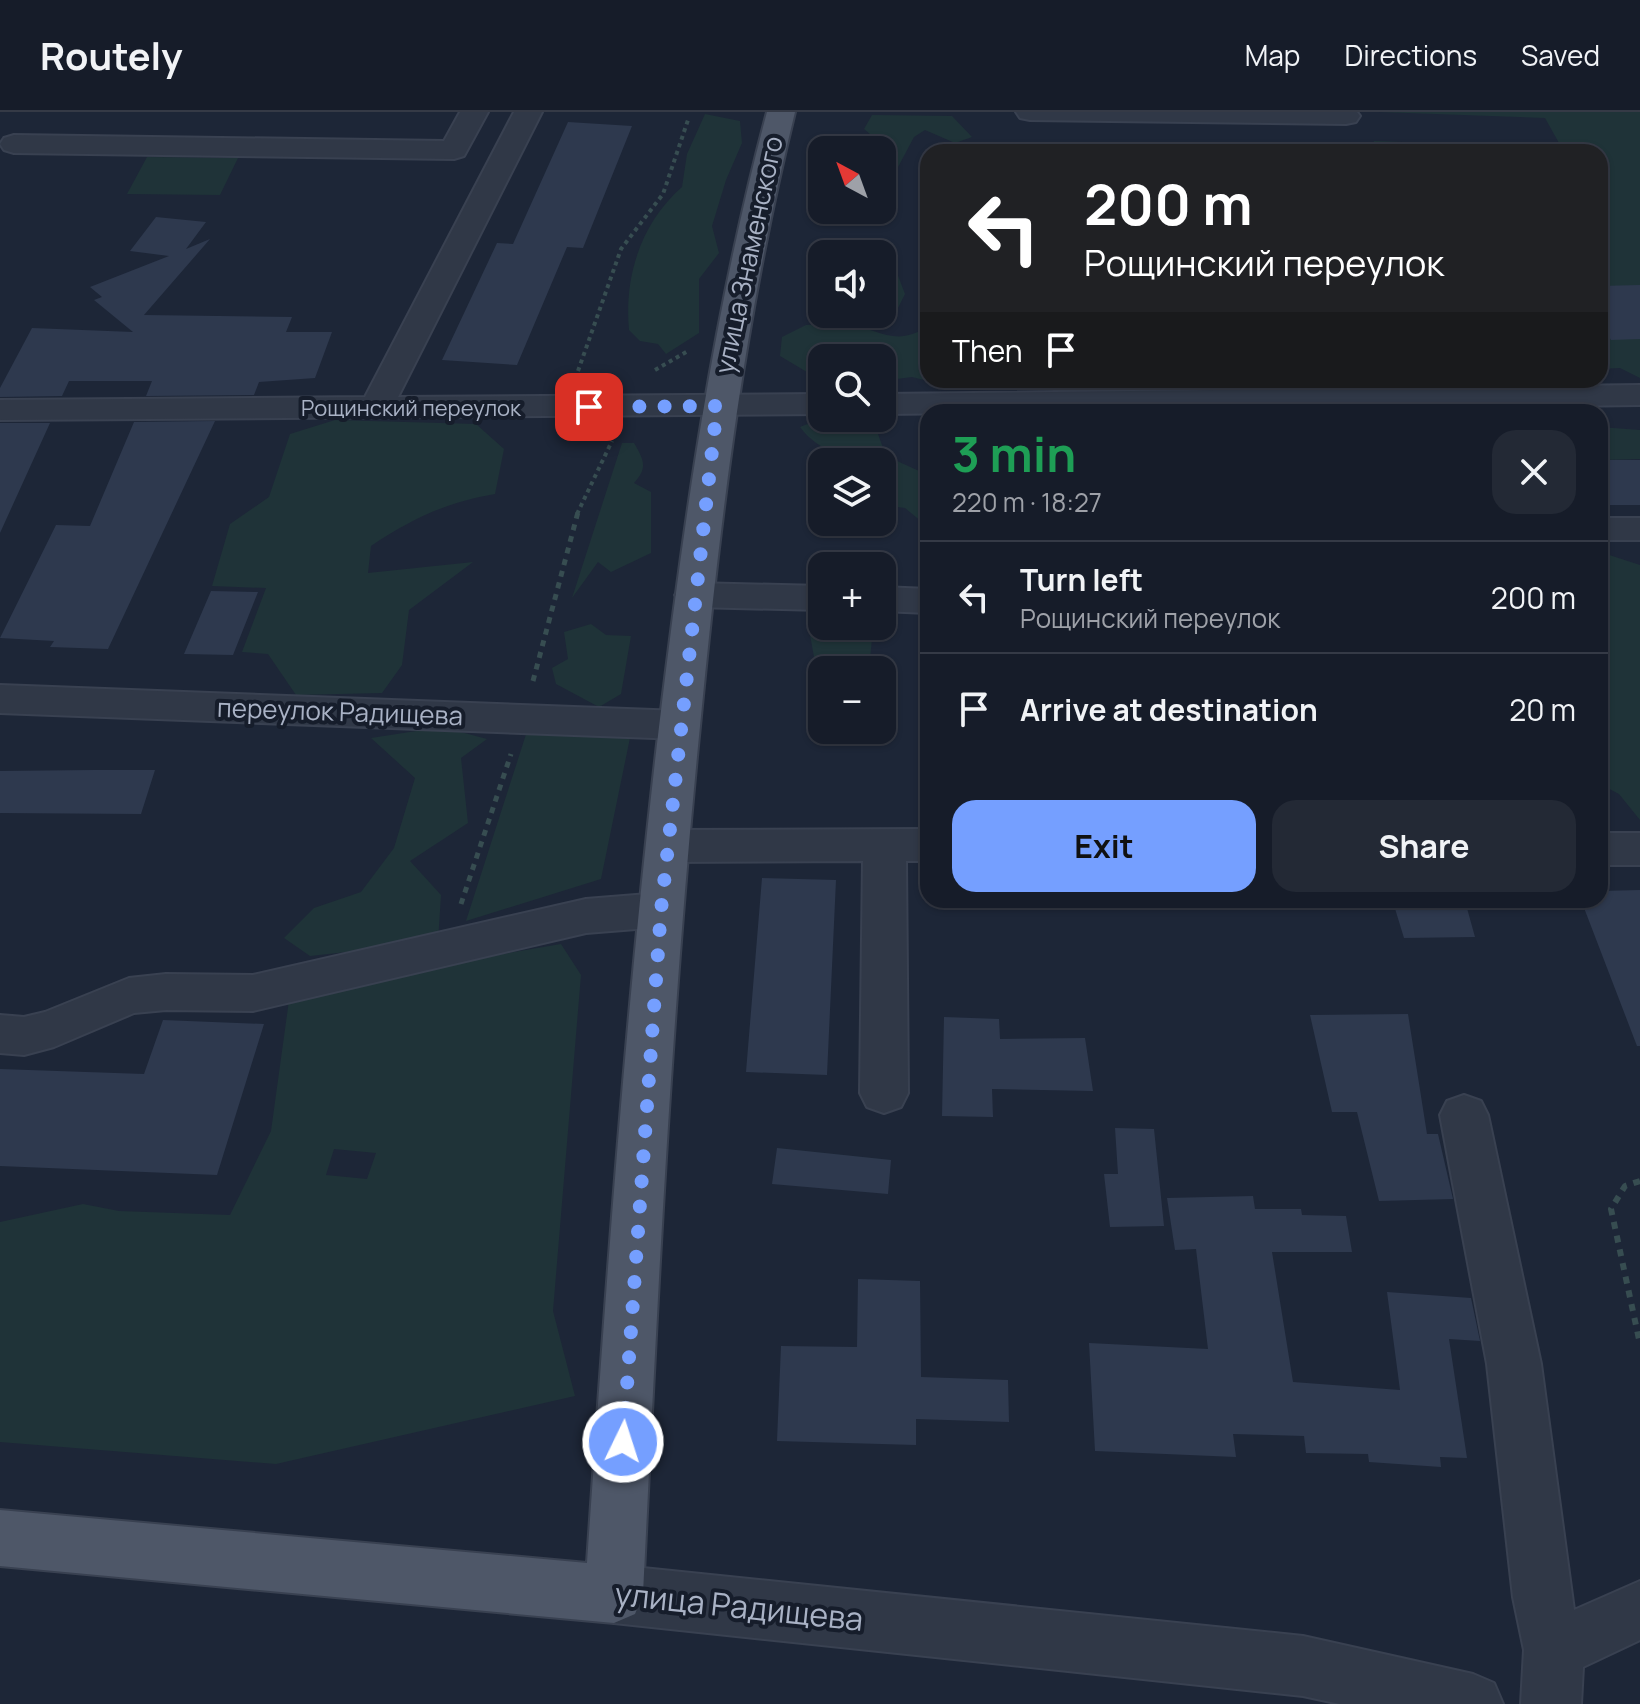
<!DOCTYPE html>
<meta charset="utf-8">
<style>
body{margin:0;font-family:Manrope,sans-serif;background:#232935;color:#f1f3f6;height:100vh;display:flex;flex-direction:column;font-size:30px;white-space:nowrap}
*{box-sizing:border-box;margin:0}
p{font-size:26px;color:#9ea1a8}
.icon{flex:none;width:44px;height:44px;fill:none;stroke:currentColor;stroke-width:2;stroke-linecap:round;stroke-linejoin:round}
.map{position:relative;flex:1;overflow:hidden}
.details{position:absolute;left:920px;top:292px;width:688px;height:504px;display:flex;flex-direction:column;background:#161c29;border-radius:24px;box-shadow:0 2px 6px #0004,0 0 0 2px #353a46}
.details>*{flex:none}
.hud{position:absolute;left:920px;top:32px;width:688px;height:244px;border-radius:24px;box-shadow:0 2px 6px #0004,0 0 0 2px #353a46;background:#202124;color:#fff;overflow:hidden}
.needle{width:52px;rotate:319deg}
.tools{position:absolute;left:808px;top:24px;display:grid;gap:16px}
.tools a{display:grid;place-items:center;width:88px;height:88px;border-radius:16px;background:#161c29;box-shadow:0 2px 6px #0004,0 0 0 2px #353a46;font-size:40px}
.pin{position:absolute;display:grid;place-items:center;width:68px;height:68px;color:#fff;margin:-34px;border-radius:16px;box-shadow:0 4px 12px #0006}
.me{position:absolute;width:88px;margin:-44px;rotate:4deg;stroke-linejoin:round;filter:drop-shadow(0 0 6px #0008)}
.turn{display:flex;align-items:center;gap:28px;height:168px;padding:0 32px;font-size:36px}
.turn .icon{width:104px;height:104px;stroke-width:2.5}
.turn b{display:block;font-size:56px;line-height:68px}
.then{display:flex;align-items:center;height:76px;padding:0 32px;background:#0003;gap:16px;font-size:30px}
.round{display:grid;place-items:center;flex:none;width:84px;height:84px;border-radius:24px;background:#232935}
.headline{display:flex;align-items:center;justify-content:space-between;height:136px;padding:0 32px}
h1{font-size:48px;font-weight:700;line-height:60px;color:#1e9e55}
.cta{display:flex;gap:16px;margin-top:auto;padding:16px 32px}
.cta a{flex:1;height:92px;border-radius:24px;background:#759fff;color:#111;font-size:32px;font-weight:700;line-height:92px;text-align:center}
.cta a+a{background:#232935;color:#f1f3f6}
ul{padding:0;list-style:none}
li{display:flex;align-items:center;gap:24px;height:112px;padding:0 32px;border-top:2px solid #353a46}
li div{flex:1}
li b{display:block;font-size:30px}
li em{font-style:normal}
header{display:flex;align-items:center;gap:48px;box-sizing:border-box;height:112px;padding:0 40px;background:#161c29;border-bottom:2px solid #353a46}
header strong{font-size:38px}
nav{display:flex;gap:44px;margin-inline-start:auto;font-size:28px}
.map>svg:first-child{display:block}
.green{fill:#1f3338;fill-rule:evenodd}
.building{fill:#2e394e}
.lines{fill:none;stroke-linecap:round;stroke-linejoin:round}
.minor-casing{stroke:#394151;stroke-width:4}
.major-casing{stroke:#394151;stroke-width:4}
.path-far2{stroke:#374d51;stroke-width:4;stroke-dasharray:4 4;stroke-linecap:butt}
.path-far1{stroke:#374d51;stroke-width:5;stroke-dasharray:6 6;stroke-linecap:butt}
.path{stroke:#374d51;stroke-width:6;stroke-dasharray:7 7;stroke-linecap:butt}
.minor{fill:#303847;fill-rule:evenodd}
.major{fill:#4e5768;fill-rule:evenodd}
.route{stroke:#759fff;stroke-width:14;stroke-dasharray:0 25.2}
.labels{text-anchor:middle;stroke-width:8;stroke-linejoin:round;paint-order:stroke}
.far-street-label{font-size:22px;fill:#a9b2c5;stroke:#161d2b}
.street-label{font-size:26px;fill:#a9b2c5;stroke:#161d2b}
.near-street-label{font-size:32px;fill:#a9b2c5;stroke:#161d2b}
</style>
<header>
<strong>Routely</strong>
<nav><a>Map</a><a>Directions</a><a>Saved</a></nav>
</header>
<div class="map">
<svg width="1640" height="1592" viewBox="0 0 1640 1592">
<rect width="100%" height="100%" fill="#1d2637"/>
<path class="green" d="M1379,0H1640V266L1620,256L1600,257V40H1564L1545,6Z
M705,2L740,9L742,31L726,68L712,114L719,141L699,167V221L666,242L658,232L640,229L629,218C624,164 641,111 682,75L687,42Z
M872,3L952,4L972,25L955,31L925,18L914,25L897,57L882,55V32L864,17Z
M1374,29L1459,32L1516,40H1370Z
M147,45L238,46L220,83L127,82Z
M897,161L905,182L895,202L882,200V167Z
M847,211C881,219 897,235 928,214V268H941L932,270L912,265L882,269V246H822V269L780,244L782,225L806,213Z
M822,306H861L878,322L886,344L928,363V415L905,396L882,393V350C853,350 818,340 800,315Z
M335,308L476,312L504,337L495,382C447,390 411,407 371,434L368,461L473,450L409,498L402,553L382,581L296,583L268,542L242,540L266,476L212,474L230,412L269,385L290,322Z
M1600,315L1640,318V347L1600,348Z
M622,331H634C644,348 648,356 634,371L651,380V441L611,460L598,450L572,486Z
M1600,440L1640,453V708L1619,682L1600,672Z
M591,512L606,523L631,524L621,582L599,595L556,572L552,556L568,547L564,520Z
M822,512L873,516L869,558H860L847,550L830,556L814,545L810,523Z
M529,613L631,621L601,767L466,809Z
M442,615L487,627L461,646L468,711L410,749L441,783L438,830L310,844L284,826L314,796L361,780L394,736L415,666L371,626Z
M561,832L581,863L553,1199L575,1284L276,1352L0,1330V1110L83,1092L119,1099L230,1103L271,1019L290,881L387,868L437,853ZM334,1037L376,1041L367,1067L326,1063Z"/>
<path class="building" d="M568,10L632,14L583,136L567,135L517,253L442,248L497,131L513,132Z
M156,105L206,110L186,137L210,127L144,203L292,205L286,220H332L315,266L259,270L254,283L146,284L152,269H69L62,284L0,285V276L32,216L133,220L94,188L102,185L90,175L169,144L130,139Z
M1640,173V227L1611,228L1600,210V174Z
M215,309L108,537L50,535L54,529L0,526L56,413L90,414L134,310Z
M0,311H50L0,421Z
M1600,348H1640V393H1600Z
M211,479L258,480L233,543L184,542Z
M93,658H155L141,702L0,701V659Z
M762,766L836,768L827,963L746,960Z
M1640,778V934H1637L1581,788H1600V779Z
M1465,789L1475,825L1404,826L1393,790Z
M1408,902L1427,1022H1438L1453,1087L1379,1089L1357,1000H1332L1310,903Z
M944,905L999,907L1000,927L1085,926L1093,979L992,977L993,1005L942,1004Z
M163,908L264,912L217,1063L0,1054V957L144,962Z
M1115,1016L1154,1017L1164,1114L1110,1115L1104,1062H1118Z
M777,1036L891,1048L888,1082L772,1072Z
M1253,1084L1255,1097H1301L1302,1103L1346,1104L1352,1140H1272L1293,1270L1400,1278L1387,1180L1471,1186L1480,1229L1449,1227L1467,1346L1440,1345L1441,1355L1369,1350L1368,1342L1306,1341L1304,1324L1233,1322L1236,1345L1095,1339L1089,1231L1208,1237L1196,1137L1175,1138L1167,1086Z
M858,1167L920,1169L921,1265L1008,1268L1009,1310L916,1307V1333L777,1329L781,1234L857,1235Z"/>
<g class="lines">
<defs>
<path id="minor" d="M460,0H488L464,44L454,47L14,41L4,38L0,32L4,26L14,23L444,29Z
M514,0H542L398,285L822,282V302L0,308V288L365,285Z
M1016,0H1357L1360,4L1356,10L1346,12L1030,8L1020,6Z
M1640,273V293L882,302V282Z
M1600,406H1640V428H1600Z
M694,471L822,474V498L694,495L681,492L675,483L681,474Z
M882,475L928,477V501L882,499Z
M0,573L680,599L694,603L700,613L694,623L680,627L0,601Z
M928,717V749H906L908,981L901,995L884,1001L867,995L860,981L863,749L667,750L652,745L646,734L652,723L667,718Z
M1600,721H1640V753H1600Z
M661,781L677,786L683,798L677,810L661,815L586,821L253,899L166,898L134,901L54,935L24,943L0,941V903L24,905L45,900L129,866L166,862L253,863L586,787Z
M1464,983L1481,989L1488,1003L1541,1252L1574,1498L1640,1469V1528L1583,1555L1581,1592H1521L1524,1538L1513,1485L1487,1252L1440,1003L1447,989Z
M614,1453L1303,1524L1473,1562L1494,1571L1503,1592H1340L1303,1584L614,1511L593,1502L585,1482L593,1462Z"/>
<path id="major" d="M767,0H795C745,202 720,407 700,614C671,903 657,1192 643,1482L635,1502L614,1511L0,1454V1398L587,1451C606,1172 626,893 659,615C684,408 713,202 767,0Z"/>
</defs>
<use href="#minor" class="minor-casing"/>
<use href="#major" class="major-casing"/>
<path class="path-far2" d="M655,258L688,239
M578,259L621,137L663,82L689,5
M577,402L612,329"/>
<path class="path-far1" d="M533,569L578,400
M461,792L511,642"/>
<path class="path" d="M1640,1069L1625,1074L1611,1097L1640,1232"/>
<use href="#minor" class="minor"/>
<use href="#major" class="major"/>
</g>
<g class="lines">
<path class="route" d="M589,295L717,294L661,798L623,1330"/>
</g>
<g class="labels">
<g class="far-street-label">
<text x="411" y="304">Рощинский переулок</text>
</g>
<g class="street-label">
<text transform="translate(749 143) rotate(-78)" y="9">улица Знаменского</text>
<text transform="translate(340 600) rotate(2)" y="9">переулок Радищева</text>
</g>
<g class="near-street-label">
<text transform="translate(739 1495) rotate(6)" y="11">улица Радищева</text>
</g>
</g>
</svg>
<div class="tools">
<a><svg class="needle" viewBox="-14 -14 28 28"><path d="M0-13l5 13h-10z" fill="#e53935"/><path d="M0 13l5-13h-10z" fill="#9ea1a8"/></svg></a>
<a><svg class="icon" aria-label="sound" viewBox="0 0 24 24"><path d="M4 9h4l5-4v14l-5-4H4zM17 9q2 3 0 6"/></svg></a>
<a><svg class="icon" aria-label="search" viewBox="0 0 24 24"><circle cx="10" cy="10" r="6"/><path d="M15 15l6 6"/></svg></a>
<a><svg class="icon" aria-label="layers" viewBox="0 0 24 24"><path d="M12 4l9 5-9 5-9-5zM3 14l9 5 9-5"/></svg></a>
<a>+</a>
<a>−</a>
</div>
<div class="pin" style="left:589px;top:295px;background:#d93025"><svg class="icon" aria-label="arrive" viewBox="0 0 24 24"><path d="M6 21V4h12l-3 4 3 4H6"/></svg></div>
<svg class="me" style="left:623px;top:1330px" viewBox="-20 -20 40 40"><circle r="17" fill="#759fff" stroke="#fff" stroke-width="3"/><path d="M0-11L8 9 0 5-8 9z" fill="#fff"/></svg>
<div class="hud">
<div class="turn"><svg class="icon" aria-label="left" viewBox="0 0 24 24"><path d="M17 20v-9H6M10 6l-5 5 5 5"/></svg><div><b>200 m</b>Рощинский переулок</div></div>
<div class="then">Then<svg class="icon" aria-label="arrive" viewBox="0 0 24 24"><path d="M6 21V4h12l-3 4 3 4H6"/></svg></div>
</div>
<section class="details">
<div class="headline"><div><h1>3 min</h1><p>220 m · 18:27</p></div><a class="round"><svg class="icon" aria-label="close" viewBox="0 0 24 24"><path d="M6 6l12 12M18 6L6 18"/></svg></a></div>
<ul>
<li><svg class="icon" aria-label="left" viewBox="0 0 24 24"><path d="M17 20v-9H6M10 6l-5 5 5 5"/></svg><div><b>Turn left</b><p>Рощинский переулок</p></div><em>200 m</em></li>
<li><svg class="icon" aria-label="arrive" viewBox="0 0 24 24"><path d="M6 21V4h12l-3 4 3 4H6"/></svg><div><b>Arrive at destination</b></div><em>20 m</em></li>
</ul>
<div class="cta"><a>Exit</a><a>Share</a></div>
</section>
</div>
